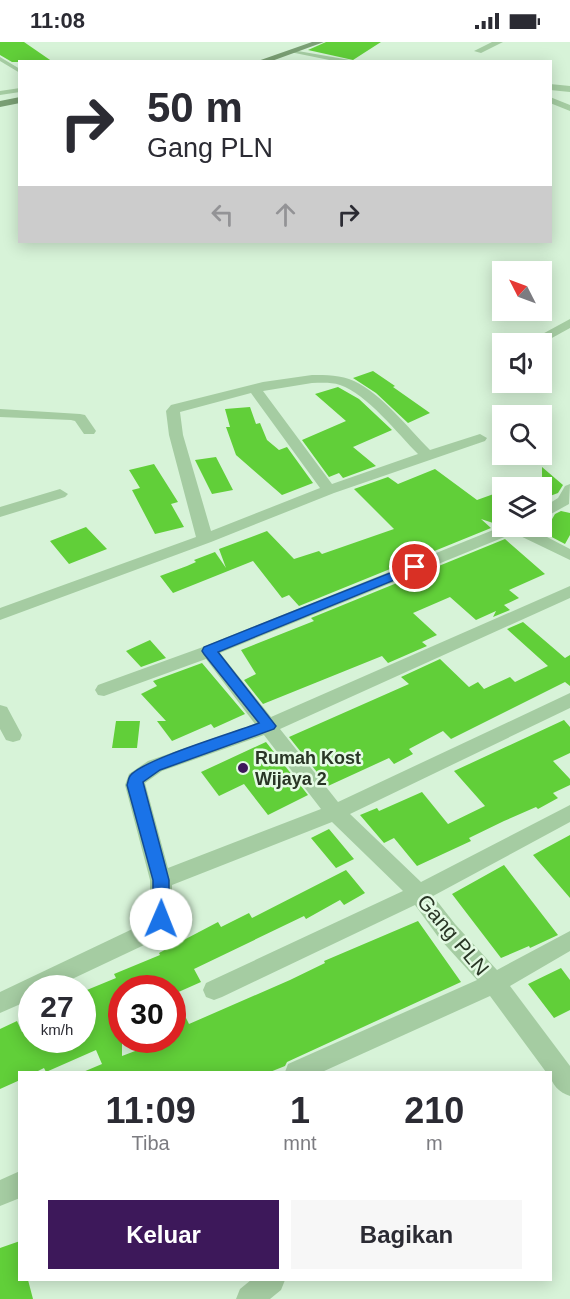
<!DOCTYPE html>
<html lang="id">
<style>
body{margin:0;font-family:Arial,sans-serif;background:#f7f7f7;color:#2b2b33;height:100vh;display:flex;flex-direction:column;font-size:22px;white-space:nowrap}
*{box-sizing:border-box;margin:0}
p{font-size:20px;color:#7c7c81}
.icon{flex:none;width:33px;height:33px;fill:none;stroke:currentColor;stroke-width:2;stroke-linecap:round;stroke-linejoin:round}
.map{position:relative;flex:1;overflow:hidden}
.details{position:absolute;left:18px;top:1029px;width:534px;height:210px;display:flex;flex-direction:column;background:#fff;border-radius:0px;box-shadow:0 3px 15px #0003}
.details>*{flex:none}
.top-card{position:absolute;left:18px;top:18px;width:534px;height:183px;border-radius:0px;box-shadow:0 3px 15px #0003;background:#fff;color:#2b2b33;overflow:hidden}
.needle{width:39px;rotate:312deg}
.tools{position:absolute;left:492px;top:219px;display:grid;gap:12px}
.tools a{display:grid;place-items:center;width:60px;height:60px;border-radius:0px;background:#fff;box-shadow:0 3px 15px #0003;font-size:30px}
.speed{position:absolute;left:18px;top:933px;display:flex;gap:12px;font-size:30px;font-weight:700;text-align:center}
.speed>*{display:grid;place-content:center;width:78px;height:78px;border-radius:50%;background:#fff;box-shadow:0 3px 15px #0003;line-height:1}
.speed small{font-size:15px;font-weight:400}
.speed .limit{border:9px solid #d22;background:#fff;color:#111}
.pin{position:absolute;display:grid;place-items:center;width:51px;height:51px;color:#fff;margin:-26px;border:3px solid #fff;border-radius:50%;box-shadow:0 2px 6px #0007}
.me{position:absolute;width:66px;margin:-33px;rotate:1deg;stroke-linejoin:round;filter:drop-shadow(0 0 4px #0008)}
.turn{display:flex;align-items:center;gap:21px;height:126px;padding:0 30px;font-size:27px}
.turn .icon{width:78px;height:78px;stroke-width:2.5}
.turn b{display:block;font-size:42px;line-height:51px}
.lanes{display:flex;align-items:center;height:57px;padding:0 30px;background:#0003;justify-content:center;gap:30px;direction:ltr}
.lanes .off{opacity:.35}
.eta{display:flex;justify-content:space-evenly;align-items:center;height:102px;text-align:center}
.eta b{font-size:36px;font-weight:700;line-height:42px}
.cta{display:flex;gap:12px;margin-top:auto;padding:12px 30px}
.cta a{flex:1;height:69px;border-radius:0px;background:#3d185a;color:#fff;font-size:24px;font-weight:700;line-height:69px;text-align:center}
.cta a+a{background:#f7f7f7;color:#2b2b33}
.status{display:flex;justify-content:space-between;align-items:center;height:42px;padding:0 30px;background:#fff;direction:ltr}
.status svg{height:16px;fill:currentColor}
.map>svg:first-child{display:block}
.building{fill:#61cf39;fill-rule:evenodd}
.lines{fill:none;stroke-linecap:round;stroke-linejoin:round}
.lane{fill:#a5cca2;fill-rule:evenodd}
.street{fill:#a5cca2;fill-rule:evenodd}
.secondary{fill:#7a9f74;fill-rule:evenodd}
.route{fill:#1a73e8;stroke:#114b97;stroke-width:1.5}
.poi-dot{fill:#3d185a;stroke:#e4fae4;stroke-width:2}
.labels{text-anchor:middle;stroke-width:5;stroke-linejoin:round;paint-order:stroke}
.poi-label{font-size:18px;font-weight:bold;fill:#293625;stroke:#e4fae4;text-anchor:start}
.near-street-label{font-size:21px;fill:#293625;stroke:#e4fae4}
</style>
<div class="status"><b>11:08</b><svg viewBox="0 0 49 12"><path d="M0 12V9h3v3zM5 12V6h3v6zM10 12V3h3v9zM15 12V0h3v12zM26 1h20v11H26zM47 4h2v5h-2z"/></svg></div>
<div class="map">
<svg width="570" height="1257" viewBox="0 0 570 1257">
<rect width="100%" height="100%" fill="#d7f3d8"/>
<path class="building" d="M0,0H24L53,20H12L0,13Z
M326,0H381L353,18L308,8Z
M373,329L395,344L393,345L430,371L408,381L376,351L353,336Z
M338,345L359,357L392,388L353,405L376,424L343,436L339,431L329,435L302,398L346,379L315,352Z
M250,365L256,382L260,381L267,398L279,408L287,405L313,441L282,453L236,413L226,385H230L225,367Z
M216,415L233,448L212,452L195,418Z
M154,422L178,460L171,462L184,485L155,492L132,448L140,446L129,428Z
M542,425L563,443L558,451L542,457Z
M435,427L477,458L502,449V477L493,481L481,477L491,486L299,564L289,553L282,556L253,519L173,551L160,534L187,524L196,520L194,518L215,510L226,526L219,507L267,489L294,517L319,509L322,512L394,487L354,447L388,435L398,442Z
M561,469L570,471V493L565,502L544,491L555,472Z
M86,485L107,507L69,522L50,499Z
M505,497L545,532L509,548L519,556L504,563L510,568L493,575L496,569L476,578L450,555L413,571L437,593L422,600L427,604L388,621L382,614L263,662L244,638L256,632L241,608L314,579L311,576Z
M523,580L565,616L570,613V644L565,640L451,697L443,689L409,707L413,712L394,722L389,716L328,744L289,695L409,642L401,635L440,617L469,645L478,640L484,647L510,635L515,640L548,624L507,587Z
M150,598L166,616L141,625L126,609Z
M202,621L245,672L214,686L211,682L172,699L157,679H166L141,652L157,644L153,639Z
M564,678L570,685V711L553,719L570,737V743L553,751L558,756L538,767L536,765L504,779L469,796L471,799L417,824L394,796L384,801L360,773L377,766L379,769L422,750L448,782L485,764L454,729Z
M116,679H140L137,706H112Z
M266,700L308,753L268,773L244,742L219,754L201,730Z
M329,787L354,817L336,826L311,796Z
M570,793V856L533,813Z
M504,823L558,893L530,906L529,904L501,916L452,852Z
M346,828L365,851L344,863L340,858L306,877L304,874L194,927L201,940L174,952L189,982L290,938L325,921L324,919L418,879L461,940L287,1020L285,1024L270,1030H83L102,1022L96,1008L46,1030L44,1026L36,1030H20V1038L0,1047V987L17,979L22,990L32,986V998H82V950L116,936L114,932L160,913L159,911L218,880L221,885L249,871L252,876ZM122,946H172V998H164L122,1014Z
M561,926L570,938V968L554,976L528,942Z
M20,1199V1238H28L33,1257H0V1206Z"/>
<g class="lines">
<path class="lane" d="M292,8L350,18L352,20H339L290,10Z
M0,15L20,27V31L0,19Z
M20,46V50L0,53V49Z"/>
<path class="street" d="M492,0H503L481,11L474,9Z
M550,42L570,44V50L550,48Z
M550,55L570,63V69L550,61Z
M570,277V286L541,302H524Z
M312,333C326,333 341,333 354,339C383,353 407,385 430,408L480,392L487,396L485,399L334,451L211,500L0,578V566L196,495L169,393L166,369L171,363L263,340ZM312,341C321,341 331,340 340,343C367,352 398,392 418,412L332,442L263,349ZM251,351L320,446L211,489L183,393L180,370Z
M0,367L80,372L85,373L96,389L94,392H84L75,379L71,378L0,375Z
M570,442L569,462L542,477V466L558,456L565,444Z
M60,447L68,452L65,455L0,475V465Z
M503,484H526L570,507V518L514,491L220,611L271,675L570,544V556L280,687L338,760L570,651V666L350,772L421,840L570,763V780L433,854L455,882L497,928L570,889V909L510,944L570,1024V1054C560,1051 550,1042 550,1030H546L490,954L322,1030H285L288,1022L477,938L439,896L415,863L222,955L214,958L206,955L203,948L206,941L403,849L332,780L172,843V877L159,896L53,946H32V957L0,971V950L143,882L150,874V838L125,743L129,732L148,719L255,682L206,617L104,654L98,653L95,648L98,643L203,605ZM264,693L321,767L168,826L145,741L162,729Z
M0,663L7,665L22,693L20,698L13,700L6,698L0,687Z
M20,1129V1156L0,1164V1138Z
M251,1238H285L281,1248L270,1257H236L240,1247Z"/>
<path class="secondary" d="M312,0H324L269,20H255Z
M20,55V61L0,65V59Z"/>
</g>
<path class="route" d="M415,521L421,525L419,528L218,610L276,684L274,687L160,728L143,740L169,838V877L167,882L161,884L155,882L153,877V838L127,743C128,741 128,737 130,734C141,718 236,690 259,681L204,612L202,609L204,605Z"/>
<circle class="poi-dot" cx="243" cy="726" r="6"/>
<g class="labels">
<g class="poi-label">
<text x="255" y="722">Rumah Kost<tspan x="255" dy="21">Wijaya 2</tspan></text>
</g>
<g class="near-street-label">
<text transform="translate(453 893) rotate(50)" y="7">Gang PLN</text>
</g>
</g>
</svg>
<div class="tools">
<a><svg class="needle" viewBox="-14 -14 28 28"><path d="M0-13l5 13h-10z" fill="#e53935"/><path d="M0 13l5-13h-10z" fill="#7c7c81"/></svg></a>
<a><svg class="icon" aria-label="sound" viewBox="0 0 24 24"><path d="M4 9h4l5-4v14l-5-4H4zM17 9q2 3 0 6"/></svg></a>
<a><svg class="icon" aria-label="search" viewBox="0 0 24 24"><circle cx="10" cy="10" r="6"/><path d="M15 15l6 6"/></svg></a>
<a><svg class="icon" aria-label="layers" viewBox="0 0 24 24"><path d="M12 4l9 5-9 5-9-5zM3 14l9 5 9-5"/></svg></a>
</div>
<div class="speed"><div>27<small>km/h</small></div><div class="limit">30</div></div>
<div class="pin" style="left:415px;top:525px;background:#d93025"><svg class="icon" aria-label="arrive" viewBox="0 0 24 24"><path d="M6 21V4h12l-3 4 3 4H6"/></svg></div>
<svg class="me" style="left:161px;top:877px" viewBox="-20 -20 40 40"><circle r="19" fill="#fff"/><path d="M0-13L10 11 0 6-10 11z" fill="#1a73e8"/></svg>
<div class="top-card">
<div class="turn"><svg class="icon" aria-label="right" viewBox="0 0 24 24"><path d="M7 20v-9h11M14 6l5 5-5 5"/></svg><div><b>50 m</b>Gang PLN</div></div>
<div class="lanes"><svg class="icon off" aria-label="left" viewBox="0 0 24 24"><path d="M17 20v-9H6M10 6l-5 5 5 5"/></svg><svg class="icon off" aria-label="ahead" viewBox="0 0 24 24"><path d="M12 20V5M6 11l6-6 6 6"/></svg><svg class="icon" aria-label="right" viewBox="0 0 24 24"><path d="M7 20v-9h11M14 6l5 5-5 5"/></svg></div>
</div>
<section class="details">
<div class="eta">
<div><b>11:09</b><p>Tiba</p></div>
<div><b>1</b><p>mnt</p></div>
<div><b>210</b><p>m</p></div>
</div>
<div class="cta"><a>Keluar</a><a>Bagikan</a></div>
</section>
</div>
